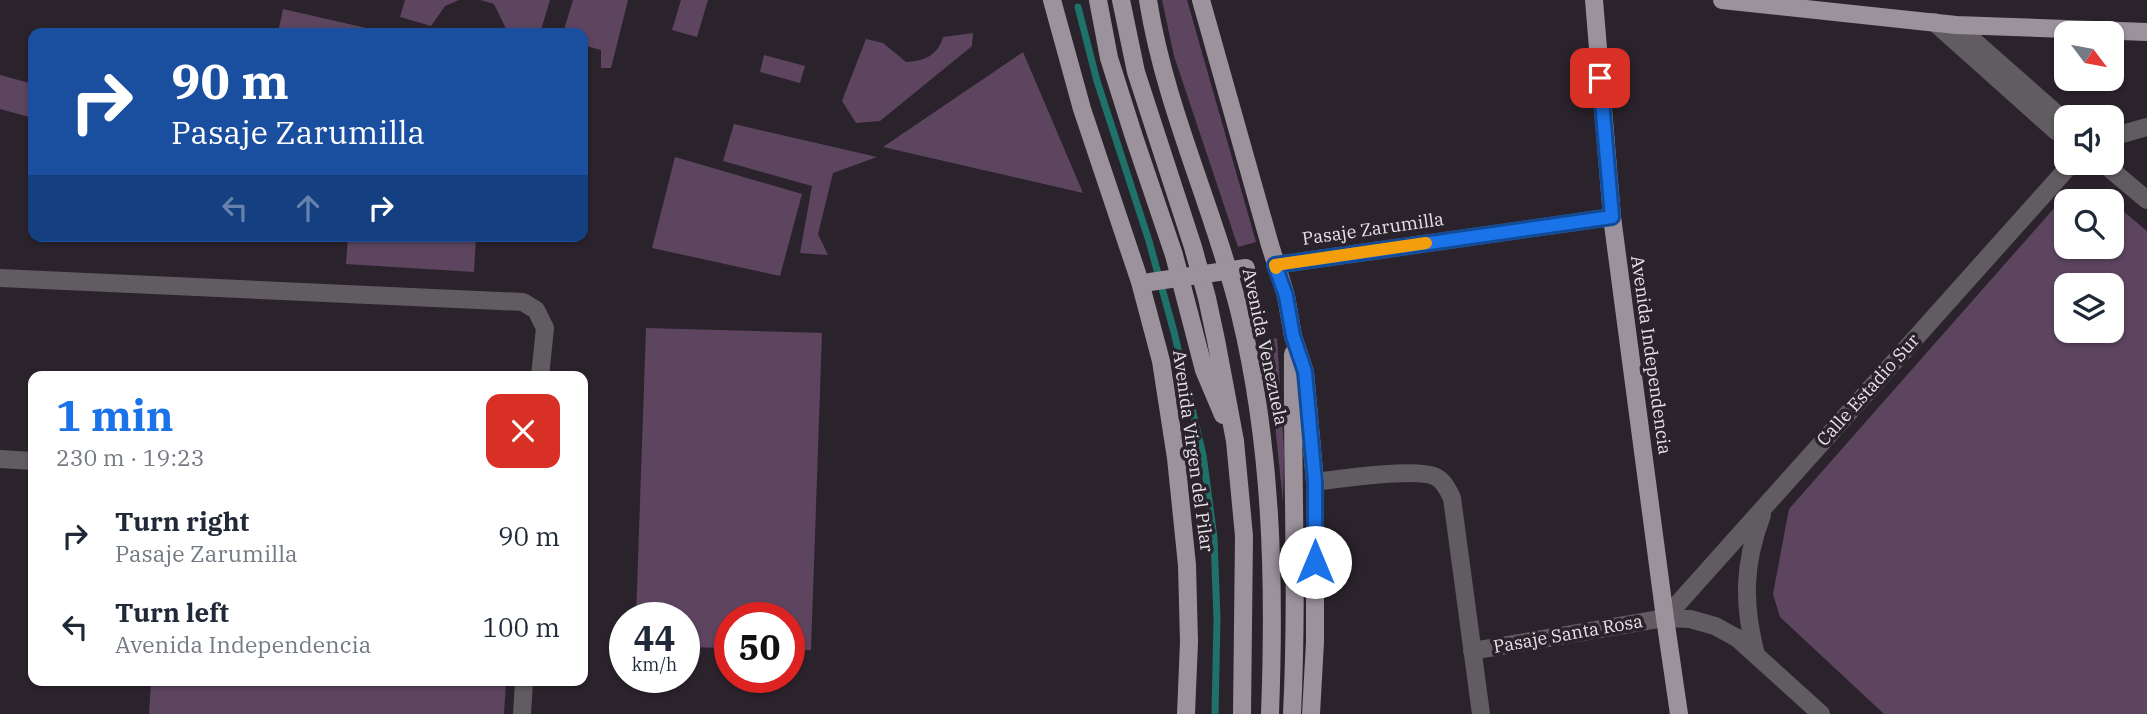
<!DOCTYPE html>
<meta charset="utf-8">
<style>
body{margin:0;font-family:"IBM Plex Serif",serif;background:#f2f2f3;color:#1f2937;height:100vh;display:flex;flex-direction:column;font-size:26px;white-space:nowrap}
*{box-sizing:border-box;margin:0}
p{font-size:23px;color:#747a83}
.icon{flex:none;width:38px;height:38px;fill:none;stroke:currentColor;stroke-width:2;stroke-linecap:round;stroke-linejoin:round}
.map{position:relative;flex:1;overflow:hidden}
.details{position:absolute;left:28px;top:371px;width:560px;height:315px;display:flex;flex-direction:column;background:#fff;border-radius:14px;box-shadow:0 2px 5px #0004}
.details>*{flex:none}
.hud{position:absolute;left:28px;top:28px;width:560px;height:214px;border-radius:14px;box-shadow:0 2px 5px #0004;background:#1a4fa0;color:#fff;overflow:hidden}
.needle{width:46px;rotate:122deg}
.buttons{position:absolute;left:2054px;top:21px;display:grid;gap:14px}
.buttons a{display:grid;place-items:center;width:70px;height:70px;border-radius:14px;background:#fff;box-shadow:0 2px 5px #0004;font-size:35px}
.speed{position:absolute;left:609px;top:602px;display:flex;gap:14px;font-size:35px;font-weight:700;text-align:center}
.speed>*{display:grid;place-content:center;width:91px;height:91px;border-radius:50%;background:#fff;box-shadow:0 2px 5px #0004;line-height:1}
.speed small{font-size:18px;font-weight:400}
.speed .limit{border:10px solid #d22;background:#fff;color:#111}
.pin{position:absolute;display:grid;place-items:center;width:60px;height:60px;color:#fff;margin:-30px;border-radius:14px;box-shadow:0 4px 10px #0006}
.me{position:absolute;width:77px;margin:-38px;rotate:0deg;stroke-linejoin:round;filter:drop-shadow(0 0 5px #0008)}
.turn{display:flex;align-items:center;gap:24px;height:147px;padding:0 28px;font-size:32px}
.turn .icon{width:91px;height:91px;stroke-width:2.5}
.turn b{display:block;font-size:49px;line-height:60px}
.lanes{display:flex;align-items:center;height:66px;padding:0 28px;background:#0003;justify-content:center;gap:35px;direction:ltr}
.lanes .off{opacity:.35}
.round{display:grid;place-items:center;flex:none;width:74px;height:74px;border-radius:14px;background:#f2f2f3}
.headline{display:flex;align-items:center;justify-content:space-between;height:119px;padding:0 28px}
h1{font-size:42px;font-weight:700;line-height:52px;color:#1a73e8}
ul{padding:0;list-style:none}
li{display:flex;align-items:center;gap:21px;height:91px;padding:0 28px}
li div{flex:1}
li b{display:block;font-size:26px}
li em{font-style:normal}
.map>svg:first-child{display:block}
.green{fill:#5d4560;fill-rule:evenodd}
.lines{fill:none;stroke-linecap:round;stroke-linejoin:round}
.stream{stroke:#1f726a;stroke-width:7}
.minor{stroke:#615c61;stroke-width:18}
.major{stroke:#9b929c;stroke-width:18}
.major-bridge{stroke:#9b929c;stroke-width:18}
.route-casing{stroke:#114b97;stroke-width:18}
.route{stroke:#1a73e8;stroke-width:12}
.slow{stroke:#f59e0b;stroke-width:12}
.labels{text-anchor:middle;stroke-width:7;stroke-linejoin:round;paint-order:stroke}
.street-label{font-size:18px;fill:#e7e2e8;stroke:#2b232c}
</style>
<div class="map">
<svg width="2147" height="714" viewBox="0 0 2147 714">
<rect width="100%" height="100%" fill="#2b232c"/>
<path class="green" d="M405,0H459L445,6L431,26L400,17Z
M480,0H550L540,33H508L494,4Z
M573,0H628L611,68H601V50L583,45V33H563Z
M681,0H708L697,37L672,30Z
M1162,0H1187L1256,242L1238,247L1174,56Z
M283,9L388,33H278Z
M973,33L972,46L880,121L856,123L842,101L866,39L883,43L906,62C925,61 938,55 943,37Z
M1023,52L1083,193L883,147Z
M764,55L805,66L800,83L760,72Z
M0,75L33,84V118L0,109Z
M734,124L877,157L833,173L818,234L828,255L800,253L812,186L723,161Z
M675,157L802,194L780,276L652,248Z
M2088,190L2110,201H2067V247H2112V202L2147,231V714H1884L1780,617L1773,594L1789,509L2063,198ZM2067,285H2112V331H2067Z
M348,236H476L474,272L346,264Z
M646,328L822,333L811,650H789V618H730V648L684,647V618H636Z
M1277,338L1284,451L1283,502L1275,425L1262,342Z
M151,681H506L504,714H149Z"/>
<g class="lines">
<path class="stream" d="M1078,7L1097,81L1149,241L1174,332L1203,455L1214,538L1217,619L1215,714"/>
<path class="minor" d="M1934,22L2056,131L2067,137
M1956,25L2067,123
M2112,137L2147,127
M2103,163L2147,200
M1275,265L1612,217
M0,278L523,302L536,310L545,328L540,376
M0,459L33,461
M1315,482C1338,479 1418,467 1436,477C1444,481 1448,490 1452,498L1481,714
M1665,618L2072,163
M1472,651L1665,618L1690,619L1715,626L1737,638L1821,714
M1756,655C1743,604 1743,565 1762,515
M522,714L524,681"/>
<path class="major" d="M1052,0L1082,109L1140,282L1161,361L1176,458L1187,565L1189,642L1186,714
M1098,0L1109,58L1134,137L1174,255L1204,370L1223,415
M1121,0L1136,72L1193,247L1207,298L1216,340L1235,441L1244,536L1242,714
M1148,0C1165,108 1214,208 1240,314C1272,446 1275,579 1270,714
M1201,0L1270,245L1286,296L1293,336L1305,372L1315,482V642L1311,714
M1594,0L1612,217L1665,618L1679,714
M1722,0L1956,25L2147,32
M1292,714C1298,594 1292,474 1293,354"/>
<path class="major-bridge" d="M1150,282L1246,268"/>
</g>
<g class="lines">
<defs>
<path id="route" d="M1315,562V482L1305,372L1293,336L1286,296L1275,265L1612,217L1600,78"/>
</defs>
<use href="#route" class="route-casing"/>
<use href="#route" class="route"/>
<path class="slow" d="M1276,268L1275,265L1426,243"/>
</g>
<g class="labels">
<g class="street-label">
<text transform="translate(1373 229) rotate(-8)" y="6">Pasaje Zarumilla</text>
<text transform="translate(1265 347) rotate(78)" y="6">Avenida Venezuela</text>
<text transform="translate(1651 355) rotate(82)" y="6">Avenida Independencia</text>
<text transform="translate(1868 390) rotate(-48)" y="6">Calle Estadio Sur</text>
<text transform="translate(1193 451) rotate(82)" y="6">Avenida Virgen del Pilar</text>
<text transform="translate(1568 634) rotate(-10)" y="6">Pasaje Santa Rosa</text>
</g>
</g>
</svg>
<div class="buttons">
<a><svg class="needle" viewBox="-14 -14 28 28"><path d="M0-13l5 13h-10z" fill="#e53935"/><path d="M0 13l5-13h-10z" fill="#747a83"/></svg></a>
<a><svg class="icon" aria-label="sound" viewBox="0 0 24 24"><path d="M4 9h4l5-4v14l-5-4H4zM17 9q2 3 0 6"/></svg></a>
<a><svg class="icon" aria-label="search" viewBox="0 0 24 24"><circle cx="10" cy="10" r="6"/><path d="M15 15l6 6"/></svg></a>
<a><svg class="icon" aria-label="layers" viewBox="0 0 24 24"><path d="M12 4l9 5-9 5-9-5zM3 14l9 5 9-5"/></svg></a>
</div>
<div class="speed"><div>44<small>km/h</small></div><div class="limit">50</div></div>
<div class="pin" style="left:1600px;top:78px;background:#d93025"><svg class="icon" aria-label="arrive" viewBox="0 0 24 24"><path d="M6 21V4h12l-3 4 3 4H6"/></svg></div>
<svg class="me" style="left:1315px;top:562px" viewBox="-20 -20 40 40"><circle r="19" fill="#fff"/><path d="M0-13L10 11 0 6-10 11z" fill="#1a73e8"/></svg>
<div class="hud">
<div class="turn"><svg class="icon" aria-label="right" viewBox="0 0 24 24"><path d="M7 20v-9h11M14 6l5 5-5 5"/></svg><div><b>90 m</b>Pasaje Zarumilla</div></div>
<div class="lanes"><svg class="icon off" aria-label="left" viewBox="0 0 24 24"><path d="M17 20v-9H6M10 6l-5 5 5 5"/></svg><svg class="icon off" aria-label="ahead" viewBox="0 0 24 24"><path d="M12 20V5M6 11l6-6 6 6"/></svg><svg class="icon" aria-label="right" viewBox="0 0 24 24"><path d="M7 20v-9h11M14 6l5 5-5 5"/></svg></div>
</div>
<section class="details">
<div class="headline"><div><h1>1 min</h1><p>230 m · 19:23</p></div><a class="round" style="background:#d93025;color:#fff"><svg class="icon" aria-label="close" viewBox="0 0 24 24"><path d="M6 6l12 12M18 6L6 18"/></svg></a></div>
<ul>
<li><svg class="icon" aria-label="right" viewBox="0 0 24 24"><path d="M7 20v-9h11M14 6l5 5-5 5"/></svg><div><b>Turn right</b><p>Pasaje Zarumilla</p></div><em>90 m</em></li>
<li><svg class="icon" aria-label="left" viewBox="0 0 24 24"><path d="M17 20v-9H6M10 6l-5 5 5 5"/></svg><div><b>Turn left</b><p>Avenida Independencia</p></div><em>100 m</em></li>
</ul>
</section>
</div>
